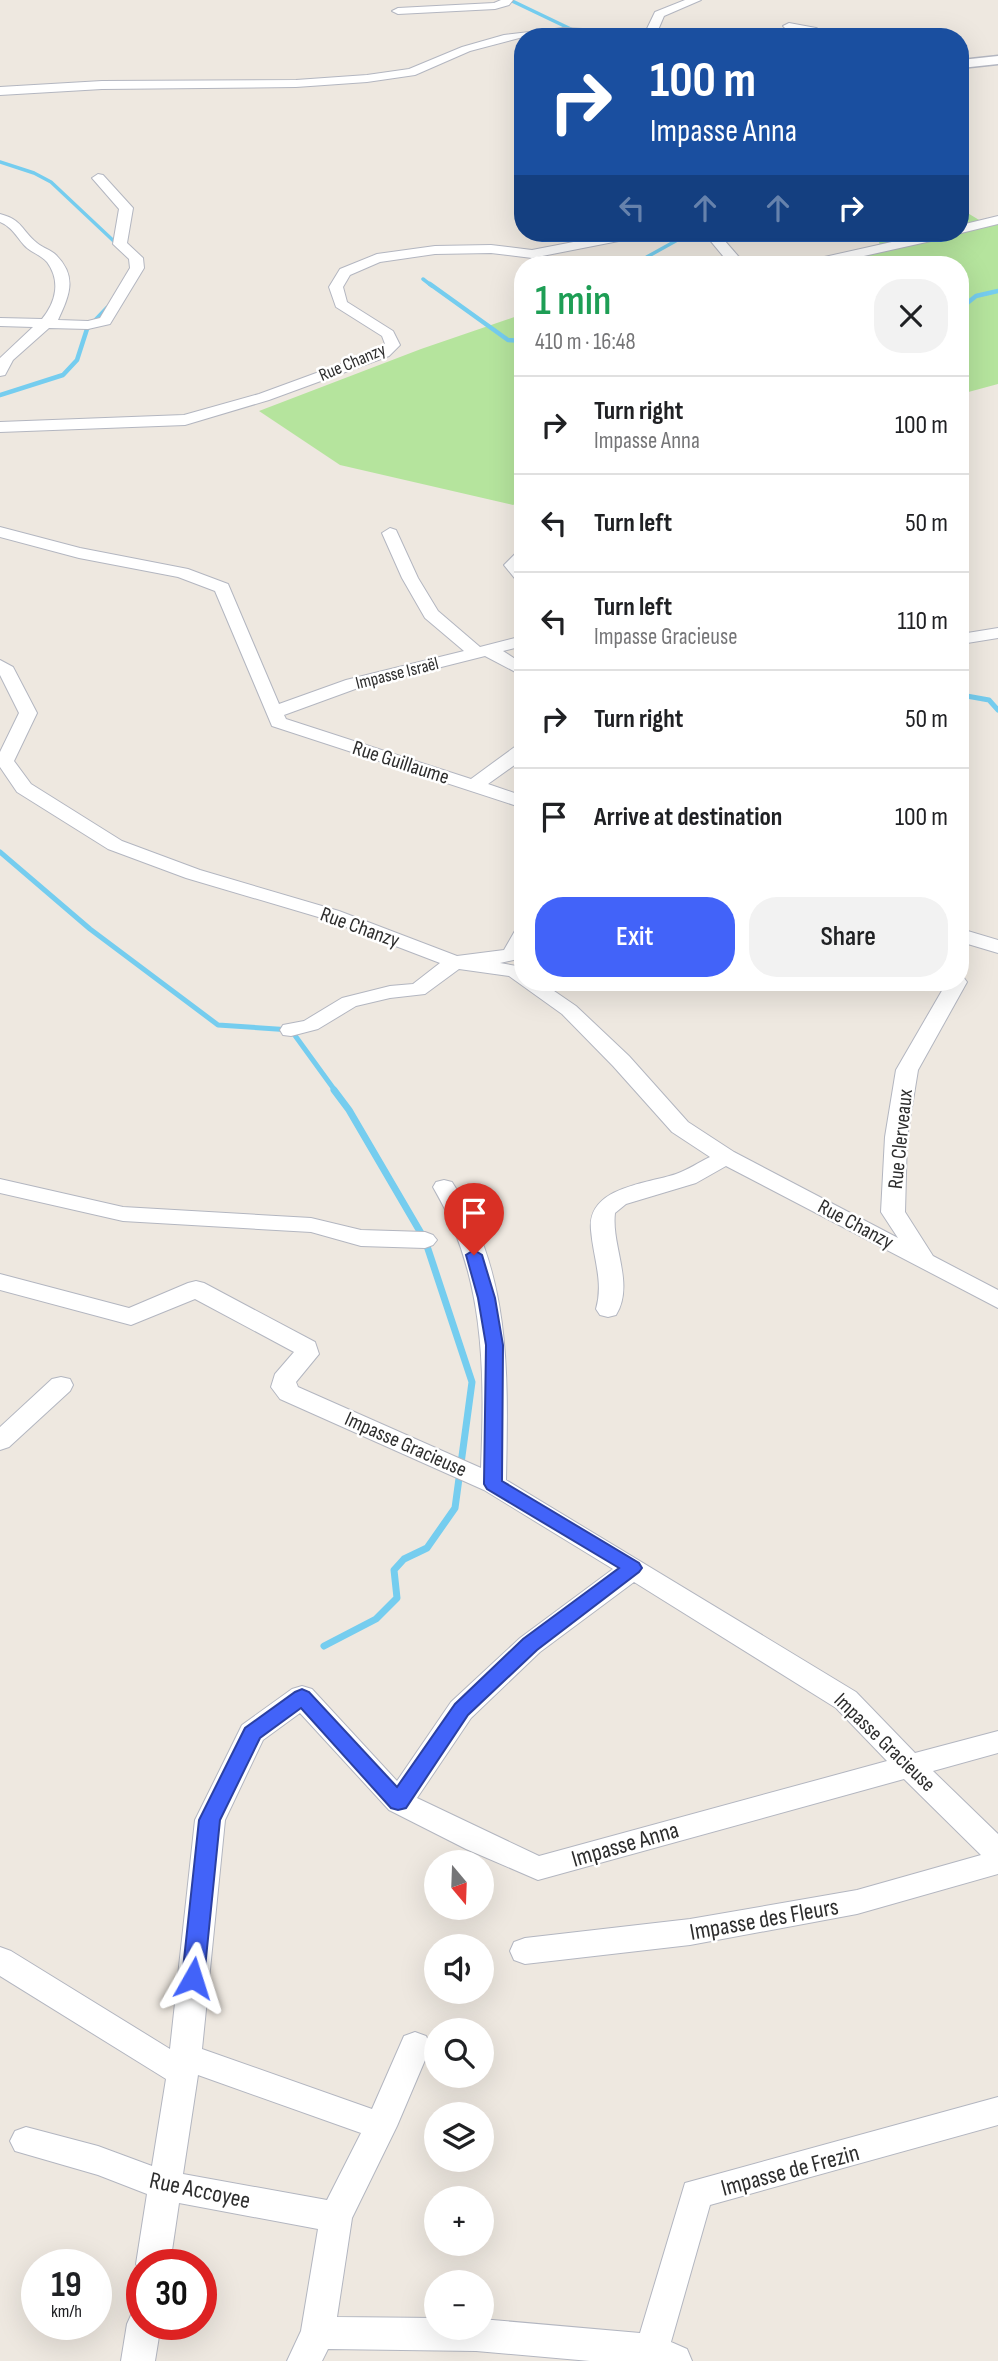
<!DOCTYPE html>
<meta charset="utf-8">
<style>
body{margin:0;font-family:"Sofia Sans Condensed",sans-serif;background:#f2f2f2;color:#202124;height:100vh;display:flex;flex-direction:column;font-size:26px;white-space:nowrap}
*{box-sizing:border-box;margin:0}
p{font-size:23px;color:#757577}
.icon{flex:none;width:38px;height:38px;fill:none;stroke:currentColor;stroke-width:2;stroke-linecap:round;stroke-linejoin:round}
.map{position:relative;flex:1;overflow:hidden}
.sheet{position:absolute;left:514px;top:256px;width:455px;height:735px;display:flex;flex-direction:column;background:#fff;border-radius:28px;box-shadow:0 7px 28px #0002}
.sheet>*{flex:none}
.hud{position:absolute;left:514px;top:28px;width:455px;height:214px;border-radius:28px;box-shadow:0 7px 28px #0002;background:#1a4fa0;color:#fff;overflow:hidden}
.needle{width:46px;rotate:161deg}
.controls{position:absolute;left:424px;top:1850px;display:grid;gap:14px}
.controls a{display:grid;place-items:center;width:70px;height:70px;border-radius:50%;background:#fff;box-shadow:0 7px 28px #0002;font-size:35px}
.speed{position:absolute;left:21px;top:2249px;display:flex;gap:14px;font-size:35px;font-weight:700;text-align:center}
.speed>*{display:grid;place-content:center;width:91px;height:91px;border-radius:50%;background:#fff;box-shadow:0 7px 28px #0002;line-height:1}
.speed small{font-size:18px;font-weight:400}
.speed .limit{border:10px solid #d22;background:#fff;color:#111}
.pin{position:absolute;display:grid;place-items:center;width:60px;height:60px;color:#fff;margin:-72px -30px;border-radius:50% 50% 50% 0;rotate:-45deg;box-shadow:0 0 7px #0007}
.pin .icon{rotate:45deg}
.me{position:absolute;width:77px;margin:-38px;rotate:6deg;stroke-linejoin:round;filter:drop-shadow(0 0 5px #0008)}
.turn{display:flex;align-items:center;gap:24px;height:147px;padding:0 21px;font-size:32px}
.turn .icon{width:91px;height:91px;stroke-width:2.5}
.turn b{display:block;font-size:49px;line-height:60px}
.lanes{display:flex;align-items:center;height:66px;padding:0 21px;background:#0003;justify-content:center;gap:35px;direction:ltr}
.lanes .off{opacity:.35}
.round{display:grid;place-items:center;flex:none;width:74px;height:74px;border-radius:28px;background:#f2f2f2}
.summary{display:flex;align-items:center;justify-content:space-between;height:119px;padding:0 21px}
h1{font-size:42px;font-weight:600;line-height:52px;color:#1e9e55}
.cta{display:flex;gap:14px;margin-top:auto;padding:14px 21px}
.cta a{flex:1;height:80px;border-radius:28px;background:#4263f9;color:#fff;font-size:28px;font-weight:600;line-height:80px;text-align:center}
.cta a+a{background:#f2f2f2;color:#202124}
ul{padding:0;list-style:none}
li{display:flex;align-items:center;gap:21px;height:98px;padding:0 21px;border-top:2px solid #e0e0e0}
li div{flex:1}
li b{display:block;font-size:26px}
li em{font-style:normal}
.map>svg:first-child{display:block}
.green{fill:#b5e49d}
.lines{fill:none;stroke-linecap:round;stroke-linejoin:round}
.stream-far3{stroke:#75cdef;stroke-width:3.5}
.stream-far2{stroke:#75cdef;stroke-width:4.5}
.stream-far1{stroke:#75cdef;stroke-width:5}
.stream{stroke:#75cdef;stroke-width:7}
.minor-casing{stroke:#b3b6c0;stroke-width:2}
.tertiary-casing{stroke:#b3b6c0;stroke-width:3}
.minor{fill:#fff;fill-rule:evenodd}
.tertiary{fill:#fff;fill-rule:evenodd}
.route{fill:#4263f9;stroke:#2b40a2;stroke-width:2}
.labels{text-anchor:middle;stroke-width:5;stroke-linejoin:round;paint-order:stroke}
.far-street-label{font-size:18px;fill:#2d2d2d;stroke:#fff}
.street-label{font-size:21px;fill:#2d2d2d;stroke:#fff}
.near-street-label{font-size:24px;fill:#2d2d2d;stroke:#fff}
</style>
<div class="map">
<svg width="998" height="2361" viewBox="0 0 998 2361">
<rect width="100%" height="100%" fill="#eee8e0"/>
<path class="green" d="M961,209L989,226L998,224V384L961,394V264H829L882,251L876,233H961Z
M523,314V500L513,505L340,465L259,411L421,349Z"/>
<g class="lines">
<path class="stream-far3" d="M510,0L577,32
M0,162L34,173L51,182L119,246
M646,264L645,258L690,233
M423,279L432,286"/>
<path class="stream-far2" d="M430,284L508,340L523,341
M961,308L976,296L998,291
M0,395L63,375L77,360L87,329L107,308"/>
<path class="stream-far1" d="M961,695L989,700L998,710
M0,852L90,929L218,1025L291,1030L336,1092"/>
<path class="stream" d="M324,1646L376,1619L397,1598L394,1570L404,1559L427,1548L455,1508L472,1382L425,1240L349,1110L334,1090"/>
<defs>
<path id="minor" d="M501,0H513L509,5L495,9L398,14L392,11L398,8L494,3Z
M685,0H701L664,16L655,37H643L655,12Z
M789,23L816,28L833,37H817L785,28L783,26Z
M563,28L602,30L628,37H523L470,51L415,75L367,82L296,87L102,89L0,95V87L102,81L296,80L367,75L409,69L462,47L504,35Z
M98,174L103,175L133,208L127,243L143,258L144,268L110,324L88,329L49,328L13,360L5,375L0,376V358L33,327L0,326V318L42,319C56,302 61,281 47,262C41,255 30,252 24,245C16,236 12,227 0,222V214C23,220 21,230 37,243C43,248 51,250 56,255C78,277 69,296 58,320L88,321L100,318L130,268L129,259L113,244L119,209L92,178Z
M998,216V224L961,233H960L961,225Z
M620,233H646L639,237L532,258L491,253L435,254L380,262L350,275L343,287L347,302L393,331L400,345L389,356L269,400L185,425L0,432V422L184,415L259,394L379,350L385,344L382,336L336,307L329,287L340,269L377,254L435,246L491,245L532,250Z
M704,233H718L738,256L750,264L728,262Z
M932,233H956L949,237L828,264H804L811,260Z
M0,527L80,548L188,569L228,584L279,704L346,680L464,651L425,618L402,578L382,533L390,528L396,530L418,578L438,611L480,647L523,636V646L503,651L523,664V676L485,656L358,688L284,715L286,719L471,779L516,746L523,745V759L488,784L523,796V808L272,726L215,591L178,577L79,558L0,537Z
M523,551V582L517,581L504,565L517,552Z
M998,628V638L961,644V634Z
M0,660L13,667L37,713L14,761L31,784L122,841L200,870L339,911L457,956L504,950L516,929L523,927V951L518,959L500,963L522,967L523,982H541L576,1006L629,1056L688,1122L734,1152L898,1238L881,1212L885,1137L896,1070L947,982H961V977L964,978L967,982L918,1070L907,1137L905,1212L933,1256L998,1290V1308L726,1166L696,1183L626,1204L615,1213C611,1246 635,1284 616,1315L608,1317L600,1315L596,1309C604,1282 593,1257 591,1230C587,1187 646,1184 676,1174C688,1170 699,1162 710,1157L672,1132L613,1066L562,1014L509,976L459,969L425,994L390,998L356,1006L318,1029L291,1036L283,1035L280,1030L283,1025L304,1021L342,998L390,986L413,984L440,963L325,919L186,878L108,849L17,792L0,767V752L19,713L0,675Z
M961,929L998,940V953L961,942Z
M0,1179L123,1207L311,1218L361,1230L425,1232L433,1235L437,1240L433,1245L425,1248L361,1246L311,1232L123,1221L0,1193Z
M444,1180L452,1182C512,1273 508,1376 506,1480L856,1692L915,1753L998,1731V1753L933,1771L998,1834V1874L857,1914L690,1945L525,1964L514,1960L510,1951L514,1942L525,1938L690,1919L857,1890L981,1855L904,1779L538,1880L466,1849L389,1810L300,1713L263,1740L225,1820L202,2049L372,2109L404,2036L415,2032L426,2036L431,2046L397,2126L352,2218L337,2317L436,2318V2328H481V2319L640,2333L685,2183L998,2097V2125L710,2205L671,2342L687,2349L692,2361H590L476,2351L328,2349L322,2361H287L301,2331L318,2229L179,2203L170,2264H142V2275L136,2264L147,2194L98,2175L15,2151L10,2141L15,2131L26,2127L98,2146L152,2166L166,2079L0,1976V1947L11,1951L170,2049L195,1820L242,1725L292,1689L302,1686L312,1689L397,1781L451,1702L520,1638L613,1569L484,1490L280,1399L271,1387L275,1374L294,1352L195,1299L131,1325L0,1290V1274L129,1308L188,1283L196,1281L204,1283L315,1342L319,1354L296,1382L298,1387L481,1468C485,1369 485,1275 433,1187L436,1182ZM634,1582L836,1708L887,1761L539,1856L417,1798L471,1718L540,1652ZM198,2075L361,2133L327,2200L183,2174Z
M61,1377L70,1379L73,1385L70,1391L9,1447L0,1450V1427L52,1379Z
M142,2309V2324H161L155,2361H121L127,2324L132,2313Z"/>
<path id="tertiary" d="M998,56V64L961,68V60Z"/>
</defs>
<use href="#minor" class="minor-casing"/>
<use href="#tertiary" class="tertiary-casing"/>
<use href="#minor" class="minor"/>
<use href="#tertiary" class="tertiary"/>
</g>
<path class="route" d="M474,1250L482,1255L495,1298L503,1345L502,1481L639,1563L642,1568L639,1572L537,1650L468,1715L406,1808L398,1810L391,1808L301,1708L260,1738L220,1820L204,1978L201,1984L193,1987L186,1984L182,1978L199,1820L245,1728L295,1692L302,1689L309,1692L397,1787L455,1704L523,1639L619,1568L487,1489L484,1484L486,1345L478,1298L466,1255Z"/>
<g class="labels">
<g class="far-street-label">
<text transform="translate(352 362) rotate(-23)" y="6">Rue Chanzy</text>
<text transform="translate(397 673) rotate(-14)" y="6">Impasse Israël</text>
</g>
<g class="street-label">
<text transform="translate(401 762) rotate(18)" y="7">Rue Guillaume</text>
<text transform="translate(360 927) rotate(20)" y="7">Rue Chanzy</text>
<text transform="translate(900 1139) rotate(-84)" y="7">Rue Clerveaux</text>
<text transform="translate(856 1224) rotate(28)" y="7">Rue Chanzy</text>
<text transform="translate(406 1444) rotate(24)" y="7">Impasse Gracieuse</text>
<text transform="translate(885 1742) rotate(44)" y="7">Impasse Gracieuse</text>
</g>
<g class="near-street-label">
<text transform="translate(625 1844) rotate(-16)" y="8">Impasse Anna</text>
<text transform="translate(764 1919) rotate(-10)" y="8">Impasse des Fleurs</text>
<text transform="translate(790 2170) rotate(-15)" y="8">Impasse de Frezin</text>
<text transform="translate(200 2190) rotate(12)" y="8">Rue Accoyee</text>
</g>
</g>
</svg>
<div class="controls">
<a><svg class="needle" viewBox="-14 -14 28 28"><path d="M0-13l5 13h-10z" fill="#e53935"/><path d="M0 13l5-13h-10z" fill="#757577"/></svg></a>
<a><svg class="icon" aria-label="sound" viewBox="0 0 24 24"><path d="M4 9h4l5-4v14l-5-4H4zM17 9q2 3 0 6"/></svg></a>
<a><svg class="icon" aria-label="search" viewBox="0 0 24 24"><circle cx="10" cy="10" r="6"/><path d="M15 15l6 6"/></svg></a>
<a><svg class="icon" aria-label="layers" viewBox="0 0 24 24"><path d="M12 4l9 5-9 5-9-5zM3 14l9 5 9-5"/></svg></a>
<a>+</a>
<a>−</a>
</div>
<div class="speed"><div>19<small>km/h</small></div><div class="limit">30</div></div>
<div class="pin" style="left:474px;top:1255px;background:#d93025"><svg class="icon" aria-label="arrive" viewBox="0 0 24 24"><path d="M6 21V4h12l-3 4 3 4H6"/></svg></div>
<svg class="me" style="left:193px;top:1978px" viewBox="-20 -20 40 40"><path d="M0-17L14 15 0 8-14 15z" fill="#4263f9" stroke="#fff" stroke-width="4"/></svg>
<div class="hud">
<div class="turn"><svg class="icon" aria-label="right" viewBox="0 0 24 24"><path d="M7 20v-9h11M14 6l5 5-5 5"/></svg><div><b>100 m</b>Impasse Anna</div></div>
<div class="lanes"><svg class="icon off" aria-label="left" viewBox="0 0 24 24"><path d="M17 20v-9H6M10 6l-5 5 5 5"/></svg><svg class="icon off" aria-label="ahead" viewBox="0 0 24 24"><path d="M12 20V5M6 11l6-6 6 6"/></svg><svg class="icon off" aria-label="ahead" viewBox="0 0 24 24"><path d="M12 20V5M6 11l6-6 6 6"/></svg><svg class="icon" aria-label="right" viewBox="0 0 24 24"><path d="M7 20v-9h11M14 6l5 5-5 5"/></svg></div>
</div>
<section class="sheet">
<div class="summary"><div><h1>1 min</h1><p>410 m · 16:48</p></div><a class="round"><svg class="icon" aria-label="close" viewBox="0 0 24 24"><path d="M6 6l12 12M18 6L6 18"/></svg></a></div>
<ul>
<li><svg class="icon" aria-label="right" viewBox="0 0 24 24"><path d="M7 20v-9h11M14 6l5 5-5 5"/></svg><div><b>Turn right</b><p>Impasse Anna</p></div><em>100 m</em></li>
<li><svg class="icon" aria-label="left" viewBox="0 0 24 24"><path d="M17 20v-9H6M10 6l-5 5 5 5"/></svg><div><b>Turn left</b></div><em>50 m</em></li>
<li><svg class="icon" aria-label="left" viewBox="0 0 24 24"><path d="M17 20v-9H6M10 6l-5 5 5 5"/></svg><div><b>Turn left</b><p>Impasse Gracieuse</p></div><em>110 m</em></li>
<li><svg class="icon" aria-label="right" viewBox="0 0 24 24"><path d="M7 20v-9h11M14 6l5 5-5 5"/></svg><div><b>Turn right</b></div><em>50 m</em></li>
<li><svg class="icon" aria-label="arrive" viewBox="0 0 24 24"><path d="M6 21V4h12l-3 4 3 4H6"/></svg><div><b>Arrive at destination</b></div><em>100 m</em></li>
</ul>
<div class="cta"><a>Exit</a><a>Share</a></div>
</section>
</div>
